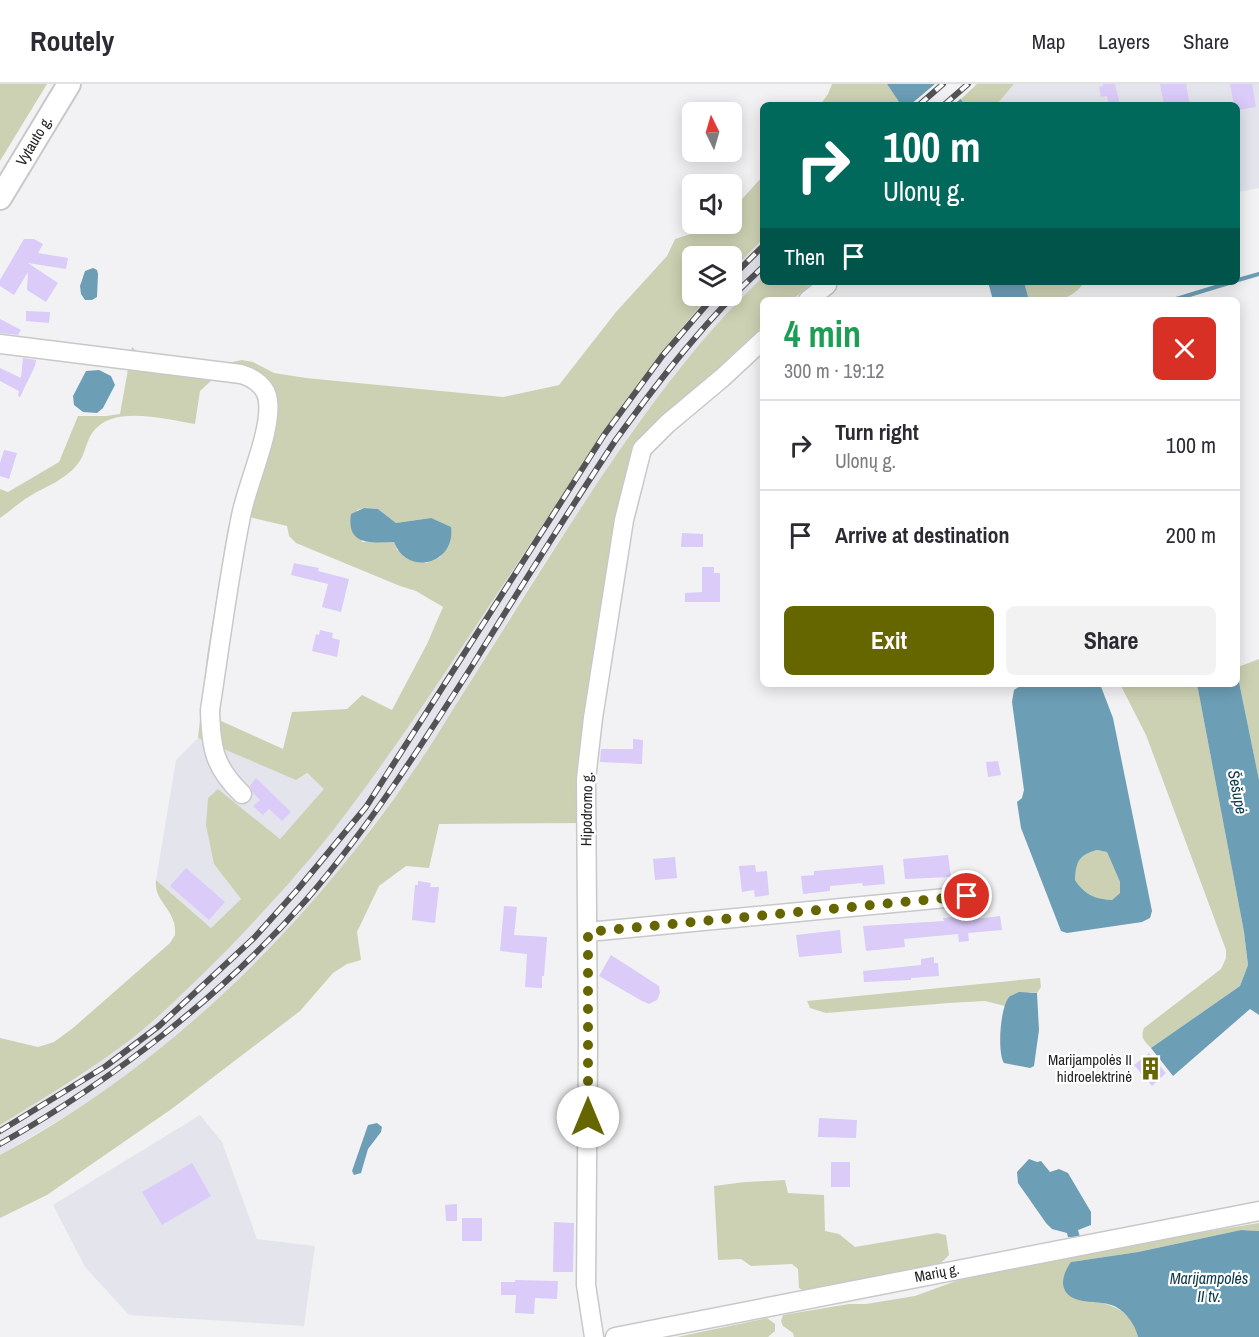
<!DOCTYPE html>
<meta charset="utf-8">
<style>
body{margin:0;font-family:"Archivo Narrow",sans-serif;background:#f2f2f3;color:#2b2b33;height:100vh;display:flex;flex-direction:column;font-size:22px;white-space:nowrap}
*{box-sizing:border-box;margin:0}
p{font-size:20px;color:#7c7c81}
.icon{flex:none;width:33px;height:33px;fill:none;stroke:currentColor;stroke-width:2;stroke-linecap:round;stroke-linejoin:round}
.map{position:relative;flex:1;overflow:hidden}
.details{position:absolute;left:760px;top:213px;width:480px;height:390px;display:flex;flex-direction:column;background:#fff;border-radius:9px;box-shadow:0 3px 15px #0003}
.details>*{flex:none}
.guide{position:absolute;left:760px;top:18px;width:480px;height:183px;border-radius:9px;box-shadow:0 3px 15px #0003;background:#00695c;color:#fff;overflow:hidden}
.needle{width:39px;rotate:355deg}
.tools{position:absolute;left:682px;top:18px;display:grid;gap:12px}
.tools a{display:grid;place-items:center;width:60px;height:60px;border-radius:9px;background:#fff;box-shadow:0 3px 15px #0003;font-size:30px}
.pin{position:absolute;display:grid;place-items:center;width:51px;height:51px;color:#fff;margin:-26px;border:3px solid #fff;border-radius:50%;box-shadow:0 2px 6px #0007}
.me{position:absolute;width:66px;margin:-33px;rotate:0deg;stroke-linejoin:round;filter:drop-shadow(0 0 4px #0008)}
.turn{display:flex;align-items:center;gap:21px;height:126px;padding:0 24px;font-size:27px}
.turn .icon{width:78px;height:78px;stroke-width:2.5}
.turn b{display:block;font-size:42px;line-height:51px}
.then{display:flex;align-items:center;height:57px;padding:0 24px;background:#0003;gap:12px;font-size:22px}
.round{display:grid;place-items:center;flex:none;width:63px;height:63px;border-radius:9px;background:#f2f2f3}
.overview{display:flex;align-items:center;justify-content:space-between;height:102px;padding:0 24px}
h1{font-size:36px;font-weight:700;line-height:45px;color:#1e9e55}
.cta{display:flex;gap:12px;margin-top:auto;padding:12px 24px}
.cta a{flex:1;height:69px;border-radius:9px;background:#660;color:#fff;font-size:24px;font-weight:700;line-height:69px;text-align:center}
.cta a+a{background:#f2f2f3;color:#2b2b33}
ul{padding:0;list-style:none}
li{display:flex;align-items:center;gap:18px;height:90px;padding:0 24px;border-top:2px solid #e1e1e2}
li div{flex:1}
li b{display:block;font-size:22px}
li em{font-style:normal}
header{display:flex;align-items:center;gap:36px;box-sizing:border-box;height:84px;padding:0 30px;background:#fff;border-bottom:2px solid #e1e1e2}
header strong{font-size:28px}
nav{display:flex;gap:33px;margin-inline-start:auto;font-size:21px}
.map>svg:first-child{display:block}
.built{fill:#e4e4ed}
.green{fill:#cdd1b3;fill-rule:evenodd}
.water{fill:#6c9eb6;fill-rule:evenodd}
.pier{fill:#f2f2f4}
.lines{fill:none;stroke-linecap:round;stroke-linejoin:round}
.stream{stroke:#6c9eb6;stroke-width:4}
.building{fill:#dacbf9}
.minor-casing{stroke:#c8c8c9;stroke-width:21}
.major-casing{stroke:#c8c8c9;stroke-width:26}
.minor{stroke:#fff;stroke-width:18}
.major{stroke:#fff;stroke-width:22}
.rail-casing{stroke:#535355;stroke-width:6}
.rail{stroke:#fff;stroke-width:4;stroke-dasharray:11;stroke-linecap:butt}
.route{stroke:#660;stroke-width:10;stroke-dasharray:0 18}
.labels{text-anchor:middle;stroke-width:4.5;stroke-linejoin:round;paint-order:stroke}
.street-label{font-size:15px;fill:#1f1f20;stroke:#fff}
.poi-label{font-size:15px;fill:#1f1f20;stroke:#fff;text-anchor:end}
.water-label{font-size:16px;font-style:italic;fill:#0a3749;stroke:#fff}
</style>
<header>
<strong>Routely</strong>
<nav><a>Map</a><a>Layers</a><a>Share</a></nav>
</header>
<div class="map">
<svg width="1259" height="1253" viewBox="0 0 1259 1253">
<rect width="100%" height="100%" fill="#f2f2f4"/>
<path class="built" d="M1014,0H1259V104L1238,108V21H998V19Z
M763,155V193L718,239L681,282L629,351L539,487L414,687L342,783L262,874L215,920L155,970L93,1016L0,1071V1041L79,993L136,951L186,907L258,833L303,783L365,703L456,572L601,350L660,269L709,212H732V186Z
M198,654L306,689L325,705L280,755L218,705L214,780L241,815L211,844L156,796L176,676Z
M200,1031L222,1058L257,1155L315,1162L304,1242L129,1231L85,1183L53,1121Z"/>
<path class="green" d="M0,0H47L0,77Z
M832,0H887L901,21H820L828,10Z
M977,0H1014L998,19V21H965L961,15Z
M763,92V155L732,186V172H693V212H709C634,296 575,392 513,486C458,569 404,653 344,732C308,780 268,823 227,866C197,896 167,926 134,953C91,986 46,1013 0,1041V954L38,963L54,958L73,944L170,859L175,851C175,846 175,840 173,836C168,821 154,814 156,796L211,844L241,815L214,780L206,741L208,714L218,705L280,755L324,705L307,689L296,696L198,654L207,572L228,443L235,432C241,409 270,327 256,310C245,297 228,296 212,296L200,307L195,340C167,336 113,320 93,348C83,362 87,374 70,388C59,398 43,404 30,412C20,418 10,427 0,434V405L8,408L59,378L78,332H106L120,330L132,263L141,271L223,280L242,276L253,278L274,289L306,294L503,313L559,301L616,228L667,172L675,155L713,143L717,140H732V126ZM364,424L378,425L396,439L431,434L449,461L440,473L426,479L397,466L394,458H362L357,426ZM245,432L287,442L289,452L296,459L400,502L416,507L443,523L427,560L392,626L362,611L347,625L292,628L283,665L219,636Z
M763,193L764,198H813L792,216H764L763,242L648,350L632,367L583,739L439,740L429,784L406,782L379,802L357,848L361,876L347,880L333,889L300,927L173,1024L47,1111L0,1134V1071C168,981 304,845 412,689C429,665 444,639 460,614C503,546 546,477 590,410C641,333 695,257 763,193Z
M1024,198H1084C1071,219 1051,216 1029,216Z
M1259,575V696L1238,593V583Z
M1120,600H1197L1244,848L1248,881L1240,902L1151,964C1144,957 1140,954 1144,944L1221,885L1226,874V866L1146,651Z
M1097,766L1107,768L1120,798V809L1112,816C1095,815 1085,811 1075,796C1076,777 1079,771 1097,766Z
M1040,894L1041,903L1037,909L1031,908L1010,912L1005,922L985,917L949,919L826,929L810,924L807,917Z
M785,1096L788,1109L824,1111L825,1147L839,1150L855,1163L937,1149L946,1151L949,1171L941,1179L804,1207L799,1204L798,1185L792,1180L751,1182L741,1175L718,1176L714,1102L745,1098Z
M1259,1139V1147L1241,1146L1138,1168L1071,1178L1073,1214C1102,1219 1130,1219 1138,1253H794L793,1249L783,1242L781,1237L783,1231L849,1220H866L915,1212L956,1197L1071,1170Z
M767,1234L775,1240V1247L768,1253H677Z"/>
<path class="water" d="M887,0H950L965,21H901Z
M93,184L97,186L98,190L97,213L92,216H85L81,210L80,202L85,187Z
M988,198H1024L1029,216H993Z
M99,286L111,292L115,301L103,324L97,329L83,328L74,321L73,312L86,287Z
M364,424L378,425L396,439L431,434L451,443C456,480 407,493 394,458C371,459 346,462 351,430Z
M1238,593L1259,696V931L1250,925L1173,992L1151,964L1240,902L1248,881L1244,848L1197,600H1238Z
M1023,600H1100L1113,634L1152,827L1150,834L1142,838L1067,849L1061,847L1021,744L1017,718L1022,714L1024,706L1012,618L1014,606ZM1097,766L1107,768L1120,798V809L1112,816C1095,815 1085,811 1075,796C1076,777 1079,771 1097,766Z
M1019,908L1037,909L1039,946L1034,982L1030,984L1004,979C997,969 1000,921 1010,912C1011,912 1019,908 1019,908Z
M377,1039L382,1043L381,1048L368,1065L361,1089L354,1091L352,1087L368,1041Z
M1029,1075L1037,1078L1041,1077L1050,1088L1059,1085L1068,1089L1091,1128V1141L1078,1146L1080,1153H1068L1067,1149L1052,1145L1046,1139L1018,1099L1017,1088Z
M1241,1146L1259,1147V1253H1138C1135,1241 1127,1229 1116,1223C1101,1214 1066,1224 1063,1200C1063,1192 1066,1185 1071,1178L1138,1168Z"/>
<path class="pier" d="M935,0H953L963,13L953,21H910Z"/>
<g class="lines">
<path class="stream" d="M1238,196L1259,190
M1173,216L1232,198"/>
</g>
<path class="building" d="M1102,0H1115L1120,21H1109L1107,12L1101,13L1099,3L1103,2Z
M1160,0H1186L1190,21H1164Z
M1230,0H1252L1256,23L1238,26V21H1234Z
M24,155H34L43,160L38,169L68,174L66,185L28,179L58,199L46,218L27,206L28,188L14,211L0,202V196Z
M26,227L50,228L49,239L26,237Z
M0,235L21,246L18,251L0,249Z
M23,274L36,276L35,282L20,313L18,312L19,307L0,297V284L21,294Z
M4,366L17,369L9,395L0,392V379Z
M682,449L703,450V463H681Z
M294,479L319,484L318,487L349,495L341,528L322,523L328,500L291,491Z
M702,483H714V489H720V518H685V509L702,508Z
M320,546L333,549L332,554L340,556L337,573L312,567L316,550L319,551Z
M633,655L643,656L642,680L600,678L601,665H633Z
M998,677L1001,691L988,693L986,678Z
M256,694L291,728L282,737L269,725L263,731L253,722L260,716L253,709L250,702Z
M948,771L951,793L905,795L903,775Z
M675,773L677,794L655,796L653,775Z
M755,781L756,788L767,787L769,811L755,813L754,806L742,808L739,782Z
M883,781L885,800L863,802L862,799L830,802V807L803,810L801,792L814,791V787Z
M186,784L225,818L209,836L170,802Z
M418,797L431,799L430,803H439L435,839L412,836L415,801H418Z
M504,822L517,823L514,851L547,853L544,892H542V904L525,903L527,870L500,867Z
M967,832V836L1000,832L1002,846L968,849L969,857L959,858L958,850L904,855L905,863L866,867L863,842L944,837L943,834Z
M840,846L842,869L799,873L796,851Z
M611,871L659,902L660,909L657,916L649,920L642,917L599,892Z
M934,873V879H938L939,892L911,894V896L864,898L863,887L921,881V875Z
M1149,969L1166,989L1152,1002L1134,981Z
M819,1034L857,1036L856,1054L818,1053Z
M831,1078H850V1103H831Z
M192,1079L211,1112L162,1141L142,1108Z
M457,1120V1137H446L445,1121Z
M462,1134H482V1157H462Z
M554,1138L574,1139L573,1188H553Z
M515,1196L558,1197L557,1215L535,1214L534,1230L515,1229L516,1211H501V1198H515Z"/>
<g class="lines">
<defs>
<path id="minor" d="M808,216L827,201
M0,260L241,290C254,294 267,303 268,317C272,347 247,400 241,432C228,496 220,562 210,626C211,664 214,683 242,710
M588,848L967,812
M594,1253L586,1201L588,961L586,695L593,634L624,436L642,365L667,340L722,294L764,255
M615,1253L1259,1127"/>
<path id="major" d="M0,114L69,0"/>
</defs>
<use href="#minor" class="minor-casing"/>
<use href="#major" class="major-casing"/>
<use href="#minor" class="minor"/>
<use href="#major" class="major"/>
<defs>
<path id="rail" d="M919,21L943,0
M944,21L968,0
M732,193L764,161
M0,1047L106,982L159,942L254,854L298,805L366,723L604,351L663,271L714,212
M0,1060C113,996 221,913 307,815C370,742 421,662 472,582C519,506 566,431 615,357C660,295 707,234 764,182"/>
</defs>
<use href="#rail" class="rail-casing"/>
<use href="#rail" class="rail"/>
</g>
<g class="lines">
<path class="route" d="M588,1033V848L967,812"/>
</g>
<defs>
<symbol id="building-bare" viewBox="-9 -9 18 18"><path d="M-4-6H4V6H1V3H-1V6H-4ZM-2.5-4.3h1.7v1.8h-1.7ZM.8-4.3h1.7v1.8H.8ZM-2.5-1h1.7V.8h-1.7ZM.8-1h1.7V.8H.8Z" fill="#660" stroke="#fff" stroke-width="2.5" paint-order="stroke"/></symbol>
</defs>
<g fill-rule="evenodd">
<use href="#building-bare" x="1134" y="968" width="33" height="33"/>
</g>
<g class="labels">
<g class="street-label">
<text transform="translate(34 57) rotate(-59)" y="5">Vytauto g.</text>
<text transform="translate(587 725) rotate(-89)" y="5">Hipodromo g.</text>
<text transform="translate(937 1189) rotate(-11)" y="5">Marių g.</text>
</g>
<g class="poi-label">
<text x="1132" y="981">Marijampolės II<tspan x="1132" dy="17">hidroelektrinė</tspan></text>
</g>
<g class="water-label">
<text transform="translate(1238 708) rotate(79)" y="6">Šešupė</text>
<text x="1209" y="1200">Marijampolės<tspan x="1209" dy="18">II tv.</tspan></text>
</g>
</g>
</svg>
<div class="tools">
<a><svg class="needle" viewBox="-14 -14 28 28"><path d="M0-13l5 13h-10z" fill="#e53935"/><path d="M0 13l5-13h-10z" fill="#7c7c81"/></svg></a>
<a><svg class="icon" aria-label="sound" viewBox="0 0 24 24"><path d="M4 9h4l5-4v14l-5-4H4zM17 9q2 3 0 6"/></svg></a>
<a><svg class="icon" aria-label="layers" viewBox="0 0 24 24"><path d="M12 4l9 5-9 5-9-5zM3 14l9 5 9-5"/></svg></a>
</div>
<div class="pin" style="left:967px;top:812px;background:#d93025"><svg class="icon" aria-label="arrive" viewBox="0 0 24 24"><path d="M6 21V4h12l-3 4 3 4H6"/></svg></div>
<svg class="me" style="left:588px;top:1033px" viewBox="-20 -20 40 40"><circle r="19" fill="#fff"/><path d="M0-13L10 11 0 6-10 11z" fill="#660"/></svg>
<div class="guide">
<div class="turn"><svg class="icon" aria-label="right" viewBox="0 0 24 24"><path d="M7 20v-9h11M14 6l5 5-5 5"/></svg><div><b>100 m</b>Ulonų g.</div></div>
<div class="then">Then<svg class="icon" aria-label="arrive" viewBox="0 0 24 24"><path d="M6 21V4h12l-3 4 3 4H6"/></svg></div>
</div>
<section class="details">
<div class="overview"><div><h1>4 min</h1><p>300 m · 19:12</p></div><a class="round" style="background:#d93025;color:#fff"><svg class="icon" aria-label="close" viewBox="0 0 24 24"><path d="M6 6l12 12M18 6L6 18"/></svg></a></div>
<ul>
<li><svg class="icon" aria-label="right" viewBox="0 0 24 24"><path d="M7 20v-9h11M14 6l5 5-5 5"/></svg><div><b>Turn right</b><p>Ulonų g.</p></div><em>100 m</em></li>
<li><svg class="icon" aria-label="arrive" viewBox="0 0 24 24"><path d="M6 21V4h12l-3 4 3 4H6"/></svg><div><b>Arrive at destination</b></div><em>200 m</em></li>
</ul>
<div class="cta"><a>Exit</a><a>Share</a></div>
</section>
</div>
